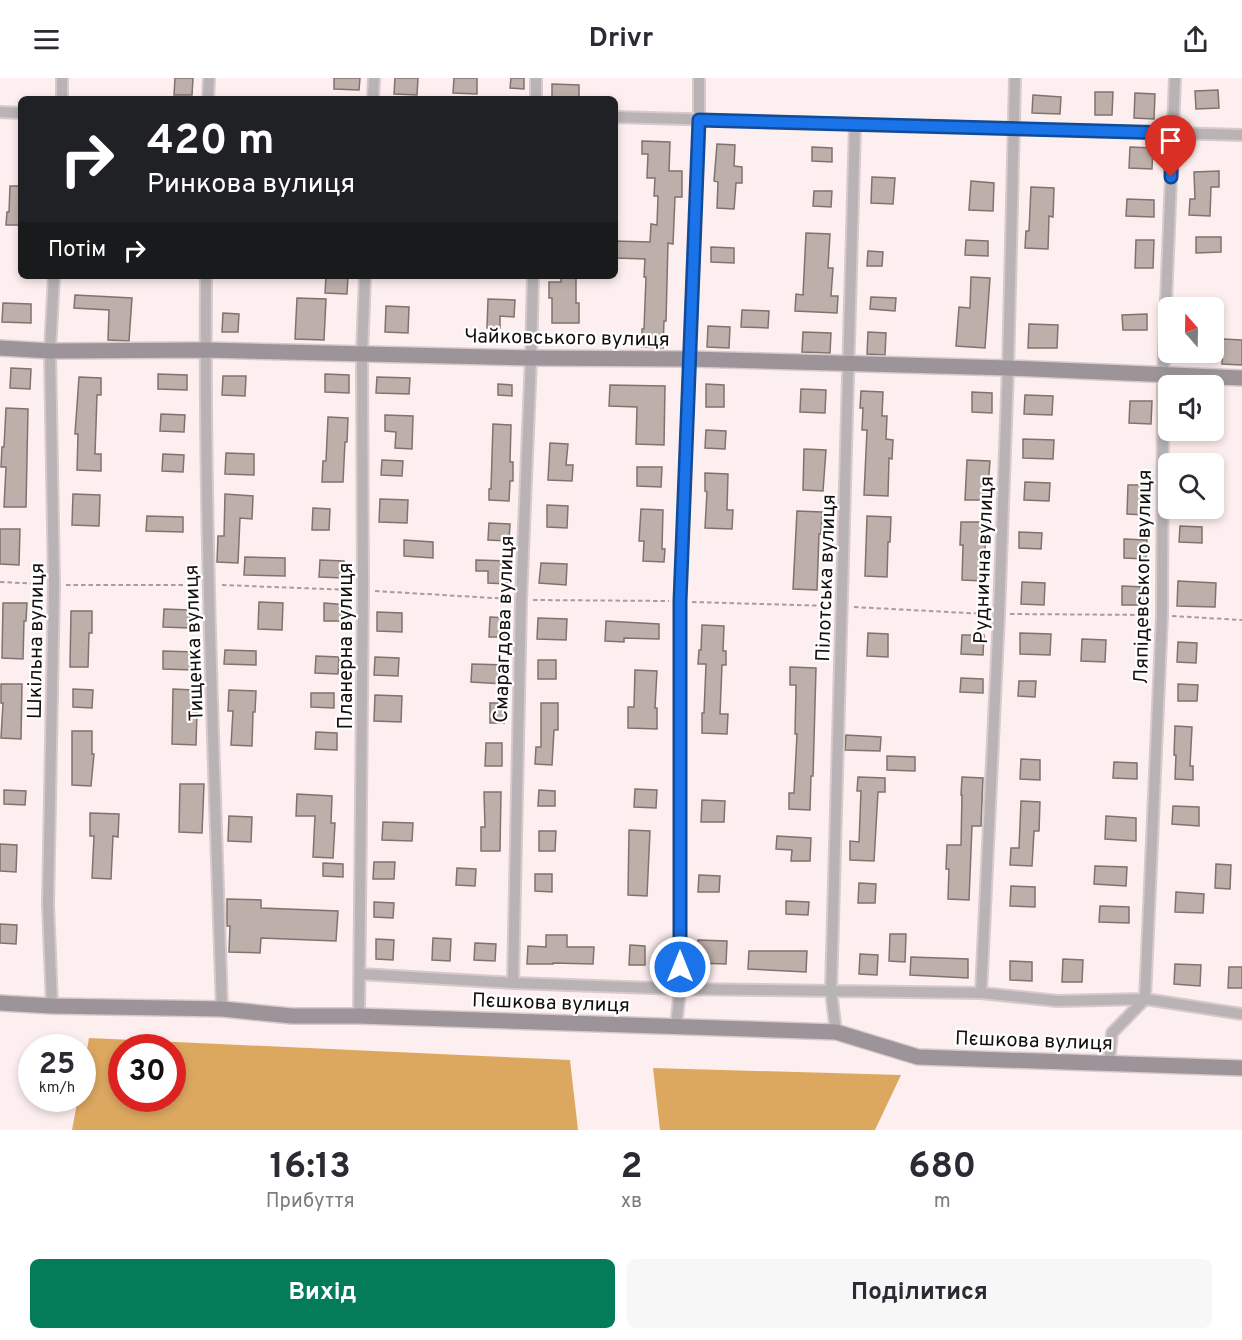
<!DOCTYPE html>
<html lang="uk">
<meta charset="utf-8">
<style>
body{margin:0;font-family:Overpass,sans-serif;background:#f7f7f7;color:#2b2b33;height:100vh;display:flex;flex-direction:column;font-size:22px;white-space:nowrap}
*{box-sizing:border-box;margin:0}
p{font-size:20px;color:#7c7c81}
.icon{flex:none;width:33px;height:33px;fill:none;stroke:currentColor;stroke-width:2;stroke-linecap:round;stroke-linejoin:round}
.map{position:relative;height:1052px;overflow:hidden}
.sheet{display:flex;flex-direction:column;background:#fff;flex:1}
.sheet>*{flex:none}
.top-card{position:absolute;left:18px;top:18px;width:600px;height:183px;border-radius:9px;box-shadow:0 3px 9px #0003;background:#202124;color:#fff;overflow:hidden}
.needle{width:39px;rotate:340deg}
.fabs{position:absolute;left:1158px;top:219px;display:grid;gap:12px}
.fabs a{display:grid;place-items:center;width:66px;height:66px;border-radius:9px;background:#fff;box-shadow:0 3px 9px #0003;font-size:30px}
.speed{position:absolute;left:18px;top:956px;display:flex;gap:12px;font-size:30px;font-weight:700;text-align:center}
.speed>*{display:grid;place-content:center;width:78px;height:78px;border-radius:50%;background:#fff;box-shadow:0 3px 9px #0003;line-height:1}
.speed small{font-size:15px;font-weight:400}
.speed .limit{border:9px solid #d22;background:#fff;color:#111}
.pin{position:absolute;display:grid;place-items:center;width:51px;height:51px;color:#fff;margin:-62px -26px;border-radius:50% 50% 50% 0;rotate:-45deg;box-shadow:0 0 6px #0007}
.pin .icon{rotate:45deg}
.me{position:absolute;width:66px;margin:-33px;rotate:0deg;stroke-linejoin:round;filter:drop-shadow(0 0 4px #0008)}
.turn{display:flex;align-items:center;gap:21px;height:126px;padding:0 30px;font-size:27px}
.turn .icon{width:78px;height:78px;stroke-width:2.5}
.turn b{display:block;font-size:42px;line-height:51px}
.then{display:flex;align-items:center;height:57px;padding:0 30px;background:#0003;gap:12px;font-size:22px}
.eta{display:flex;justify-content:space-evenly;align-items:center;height:102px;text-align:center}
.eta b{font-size:36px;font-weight:700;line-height:42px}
.button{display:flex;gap:12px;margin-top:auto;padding:12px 30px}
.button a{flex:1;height:69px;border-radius:9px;background:#047c59;color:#fff;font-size:24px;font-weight:700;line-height:69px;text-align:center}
.button a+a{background:#f7f7f7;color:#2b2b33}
header{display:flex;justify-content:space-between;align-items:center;height:78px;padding:0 30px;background:#fff;font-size:27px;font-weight:700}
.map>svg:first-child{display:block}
.forest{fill:#dca860;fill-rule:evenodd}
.building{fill:#bdb0ab;stroke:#7f736e;stroke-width:1.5}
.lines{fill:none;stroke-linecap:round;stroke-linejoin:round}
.street-casing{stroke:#d8cacb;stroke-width:14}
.secondary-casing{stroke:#d8cacb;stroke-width:18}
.path{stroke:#a89c9d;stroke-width:2;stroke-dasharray:4.5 3;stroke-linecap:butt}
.street{stroke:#b9b3b6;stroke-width:10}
.secondary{stroke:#9c9499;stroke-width:15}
.route-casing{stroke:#114b97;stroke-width:15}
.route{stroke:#1a73e8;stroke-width:10}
.labels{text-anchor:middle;stroke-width:4.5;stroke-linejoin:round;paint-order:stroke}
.street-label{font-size:20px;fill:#151010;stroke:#fff}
</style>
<header><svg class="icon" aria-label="menu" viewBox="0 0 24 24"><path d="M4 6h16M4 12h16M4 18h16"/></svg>Drivr<svg class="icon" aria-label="share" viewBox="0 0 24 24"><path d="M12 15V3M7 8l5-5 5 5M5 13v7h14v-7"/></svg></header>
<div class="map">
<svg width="1242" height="1052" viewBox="0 0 1242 1052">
<rect width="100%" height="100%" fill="#fdeeef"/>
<path class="forest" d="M89,960L570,982L578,1052H72L78,1020H82L83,994ZM122,969H172V1020H122Z
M653,990L901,997L875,1052H660Z"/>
<path class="building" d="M175,0H193L192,17H174Z
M334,0H360L359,12L334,11Z
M395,0H418L417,17L394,16Z
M454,0H477V16L453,15Z
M511,0H524V11L510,10Z
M552,6L579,7V21H552Z
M1218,12L1219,30L1196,31L1195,13Z
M1095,14H1113L1112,37H1095Z
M1135,15L1155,16L1154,41L1134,40Z
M1033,17L1061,19L1060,36L1032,35Z
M642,63L670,64L669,93H682V119H675L673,166L668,165L666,243H664L663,270L642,269V251H644L646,199H644L645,181L615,180V163L650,164L651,146L657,147L658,118H654L655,100H647L648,76H642Z
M717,66L735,67L734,88L742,89V105H736L734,131L717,130L718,104L714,103Z
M812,69L832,70V84L812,83Z
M1130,69L1153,70L1152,91L1129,90Z
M1219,93V109H1211L1210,138L1189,137L1190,121H1195L1194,94Z
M872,99L895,100L893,126L871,125Z
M971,103L994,105L993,133L969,132Z
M10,108H21V147H6L7,134H9Z
M1031,109L1054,110L1053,139L1049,138L1048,171L1025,170L1026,153H1029Z
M814,113H832L831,129L813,128Z
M1127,121L1154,122V139L1126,138Z
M806,155L830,156L828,190H833L831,218H838L837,235L795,233L796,216L803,217Z
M1196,159H1221V174L1196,175Z
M966,162L988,163V178L965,177Z
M1136,162H1154L1153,190H1135Z
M711,169L734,170V185L711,184Z
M868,173L883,174L882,188H867Z
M326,198H348L347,216L325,215Z
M971,199L990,200L985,270L956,268L959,229L970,230Z
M561,200H576V225H579V245H552V220H549V204H561Z
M75,217L132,220L129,263L108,262L109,232L74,230Z
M871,219L896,220L895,233L870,231Z
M297,220L326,221L324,262L295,261Z
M488,221L515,222L514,239L500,238V250H487Z
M3,225L31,226V245L2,244Z
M386,228L409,229L408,255L385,254Z
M742,232L769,233L768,250L741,249Z
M223,235L239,236L238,254H222Z
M1147,236V252H1123L1122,237Z
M1029,246L1058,247L1057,270H1028Z
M708,248L730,249L729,270L707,269Z
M803,254L831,255L830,275L802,274Z
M868,254L886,255L885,277L867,276Z
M1223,261L1242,262V287L1222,286Z
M11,290L31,291L30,311L10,310Z
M158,296L187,297V312L158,311Z
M325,296L349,297V315L325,314Z
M223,298H246L245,318L222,317Z
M79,299L101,300V317H97L95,376H101V393L77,392L78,356H75Z
M377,299L410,300L409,316L376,315Z
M498,306L512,307V318L498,317Z
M706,306L724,307V329H706Z
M610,307L665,308L664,367L636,366L637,329L609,328Z
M801,311L826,312L825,335L800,334Z
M861,313L883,314L882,338H887L886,361L893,362L892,381L889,380L888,418L864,417L867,352H862L863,330H860Z
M972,314L992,315V335L972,334Z
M1025,317L1053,318L1052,337L1024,336Z
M1130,323H1152L1151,346L1129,345Z
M6,330L28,331L26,429H4L6,389H1L2,369H4Z
M161,336L185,337L184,354L160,353Z
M385,337L413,338L412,371L395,370L396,354L385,353Z
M328,339L348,340L347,364H345L343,404H322L323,383H326Z
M493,346L511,347L510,384H513V403H510L509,423L489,422V411H491Z
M706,352L726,353L725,371L705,370Z
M1023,361L1054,362L1053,381L1023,380Z
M550,365L568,366L566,387H573L572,403L548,402Z
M804,371L826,372L823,413L803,412Z
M226,375L254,376V397L225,396Z
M163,376L184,377L183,394L162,393Z
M382,382L403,383L402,398L381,397Z
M967,382L990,383L987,422H965Z
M637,389H662L661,409L637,408Z
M705,395L728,396L727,432H733L732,451L705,450L707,414L705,413Z
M1025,404L1050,405L1049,423L1024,422Z
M1128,407H1146L1145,437L1127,436Z
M73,416L100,417L99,448L72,447Z
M225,416L253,418L252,441L240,440L238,485L217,484L218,458H224Z
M380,421L408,422L407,445L379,444Z
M547,427L568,428L567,450L547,449Z
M313,430L330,431L329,452H312Z
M641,431L663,432L662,471H665L664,484L643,483L644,463H639Z
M797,433L822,434L821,456H819L817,512L793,511Z
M147,438L183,439V454L146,453Z
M867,438L891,439L890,464H888L887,499L865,498Z
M961,444H986L984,503L962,502L963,467H960Z
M489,445L510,446L509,463L488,462Z
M1180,448L1202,449V465L1179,464Z
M0,451H20L19,487L0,486Z
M1019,454L1042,455L1041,471L1019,470Z
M1124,461L1147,462L1146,481L1124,480Z
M404,462L433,464V480L404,478Z
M245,479L285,480V498L244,497Z
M320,482L344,483V500L319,499Z
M476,482L508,483L507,506L488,505V493H476Z
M541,485L567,486L566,507L539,505Z
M1178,503L1216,505L1215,529L1177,528Z
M1022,504L1045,505L1044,527L1021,526Z
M1122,508L1145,509L1144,527H1122Z
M259,524L283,525L282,552L258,551Z
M3,525H27L26,543H24L23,581L2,580Z
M324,525L348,527V543H324Z
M164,531L190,532L189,550L163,549Z
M71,533H92V555H89L88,589H70Z
M377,534L402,535V554L377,553Z
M490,539L505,540L504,559H489Z
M538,540L567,541L566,562L537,561Z
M606,543L659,546V561L624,560V564L605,563Z
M702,547L724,548L723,573H726V587H722L720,636H728L727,656L702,655V635H704L706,586H698L699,572H701Z
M868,555L888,556V579L867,578Z
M1020,555L1051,556L1050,577L1020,576Z
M962,557H984L983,577L961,576Z
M1082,561L1106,562L1105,584L1081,583Z
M1178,564L1197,565L1196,585L1177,584Z
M225,572L256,573V587L224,586Z
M163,573L195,574L194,592L163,591Z
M316,578L339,579L338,596L315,595Z
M375,579L399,580L398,598L374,597Z
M538,582H556V601H538Z
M472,586L505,587L504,606L471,604Z
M790,589L816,590L813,698H811L810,732L789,731V715H794L797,656H795L796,607H790Z
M635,592L657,593L655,630H657V651L628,650V629H634Z
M961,600L983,601V615L960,614Z
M1019,603H1036L1035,619L1018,618Z
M1,606H22L21,661L1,660L3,625H1Z
M1178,606L1198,607L1197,623H1178Z
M73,611L93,612L92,630L73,629Z
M173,611L193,612L192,634H197L196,667L172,666Z
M229,612L256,613L255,634H253L252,668L231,667L233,633H228Z
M311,615H334V630L311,629Z
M375,617L402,618L401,644L374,643Z
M490,625H504V645H490Z
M541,625H558V652H554L552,687L535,686L536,669H541Z
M1175,648L1192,649L1190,688H1193V702L1175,701L1176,677H1174Z
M72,653H92V676H94L91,708L72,707Z
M316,654L337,655V672L315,671Z
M846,657L881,659L880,673L845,672Z
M486,665H502V688H485Z
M887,678L915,679V693L887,692Z
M1021,681L1040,682V702L1020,701Z
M1114,684L1137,685V701L1113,700Z
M858,699L885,700V714H878L874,783L850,782V763L859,764L861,713H857Z
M962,699L983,700L981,748H972L969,822L948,821L949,791H946L947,767H961L962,717H961Z
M180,706H204L202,755L179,754Z
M635,711L657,712L656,730L634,729Z
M4,712L26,713L25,727L4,726Z
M539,712L555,713V728H538Z
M484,714H501L500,773H481V749H485Z
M297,716L332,718L331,745H335L333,780L313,779L315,738H296Z
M702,722L725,723L724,744H701Z
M1021,723L1040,724L1039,753H1034L1032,788L1010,787L1011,770H1019Z
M1173,728L1199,729V748L1172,746Z
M90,735L119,736L118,759L113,758L111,801L92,800L94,758H90Z
M229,738L252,739L251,764L228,763Z
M1106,738L1136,740V763L1105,761Z
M383,744L413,745L412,763L382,762Z
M629,752L650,753L647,818L628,817Z
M539,753H556L555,773H539Z
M777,758L811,760L810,783H791L792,772L776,771Z
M0,766L17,767L16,794L0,793Z
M374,784H395L394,801H373Z
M323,785L343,786V799L323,798Z
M1216,786L1231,787L1230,811L1215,810Z
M1095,788L1127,789L1126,808L1094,806Z
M457,790L476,791L475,808L456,807Z
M535,796H552V814L535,813Z
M699,797L720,798L719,814H698Z
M859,805L876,806L875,825H858Z
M1011,808L1035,809V829L1010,828Z
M1176,814L1204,816L1203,835L1175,834Z
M227,821L261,822V830L338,833L336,863L261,860L260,875L229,874L230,848H227Z
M786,823L809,824L808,837L786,836Z
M374,824L394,825L393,840L374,839Z
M1100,828L1129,829V845L1099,844Z
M0,846L17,847L16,866L0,865Z
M890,856H906L905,884L889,883Z
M546,857H567V869H594L593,886L553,885V886H527L528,868L546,869Z
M433,860L451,861L450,883L432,882Z
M376,861L394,862L393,882L376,881Z
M698,862L727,863L726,886L697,885Z
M475,865L496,866L495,883L474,882Z
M630,867L645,868V887H629Z
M749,873H807L806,894L748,891Z
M860,876L878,877L877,897L859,896Z
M911,879L968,881V900L910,897Z
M1063,881L1083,882L1082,904H1062Z
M1010,883L1032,884V903L1010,902Z
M1175,886L1201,887L1200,908L1174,906Z
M1229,889H1242V910H1228Z"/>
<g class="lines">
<defs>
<path id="street" d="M62,0V21
M208,21L209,0
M373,21L374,0
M536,21V0
M0,34L21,35
M615,39L1242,57
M206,198C204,442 214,687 222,931
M360,896L513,905L680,911L981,915L1058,923L1145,921L1242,936
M513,905L521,522L531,280L533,198
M981,915L999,536L1008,290L1015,0
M52,928L48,826L54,507L50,273L54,198
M359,938L363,512L362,276L365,198
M676,949L680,911V523L699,42V0
M836,954L831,913L855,46
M1109,985L1112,955L1145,921L1162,537L1163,298L1175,0"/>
<path id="secondary" d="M0,270L50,273L206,272L531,280L690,281L1008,290L1242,300
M0,925L52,928L222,931L292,938H359L836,954L918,979L1242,990"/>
</defs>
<use href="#street" class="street-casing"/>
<use href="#secondary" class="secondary-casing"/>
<path class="path" d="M0,504L42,506
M66,507H198
M222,507L351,512
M375,513L510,521
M533,522L669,523
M692,524L831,528
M854,529L986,536
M1010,536L1151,537
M1172,538L1242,542"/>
<use href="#street" class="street"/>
<use href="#secondary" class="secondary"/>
</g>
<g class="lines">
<defs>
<path id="route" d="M680,889V523L699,42L1172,55L1171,99"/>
</defs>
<use href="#route" class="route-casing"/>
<use href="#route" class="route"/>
</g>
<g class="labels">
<g class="street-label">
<text transform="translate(567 259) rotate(1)" y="7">Чайковського вулиця</text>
<text transform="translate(983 482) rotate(-88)" y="7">Руднична вулиця</text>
<text transform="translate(1142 499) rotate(-89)" y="7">Ляпідевського вулиця</text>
<text transform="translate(825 500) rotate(-88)" y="7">Пілотська вулиця</text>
<text transform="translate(503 551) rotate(-88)" y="7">Смарагдова вулиця</text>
<text transform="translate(35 563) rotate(-89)" y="7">Шкільна вулиця</text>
<text transform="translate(193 565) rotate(-92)" y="7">Тищенка вулиця</text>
<text transform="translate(345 568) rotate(-90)" y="7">Планерна вулиця</text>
<text transform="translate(551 924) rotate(2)" y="7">Пєшкова вулиця</text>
<text transform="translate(1034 962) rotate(2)" y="7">Пєшкова вулиця</text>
</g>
</g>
</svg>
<div class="fabs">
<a><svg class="needle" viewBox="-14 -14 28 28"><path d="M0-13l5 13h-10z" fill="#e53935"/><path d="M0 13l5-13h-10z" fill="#7c7c81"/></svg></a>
<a><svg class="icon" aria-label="sound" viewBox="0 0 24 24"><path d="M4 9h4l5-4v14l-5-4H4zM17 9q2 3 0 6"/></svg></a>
<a><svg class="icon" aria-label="search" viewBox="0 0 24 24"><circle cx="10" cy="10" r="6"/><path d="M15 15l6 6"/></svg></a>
</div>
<div class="speed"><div>25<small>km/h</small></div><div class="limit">30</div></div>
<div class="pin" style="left:1171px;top:99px;background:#d93025"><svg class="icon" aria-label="arrive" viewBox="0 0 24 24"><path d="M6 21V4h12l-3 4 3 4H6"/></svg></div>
<svg class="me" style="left:680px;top:889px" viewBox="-20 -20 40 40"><circle r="17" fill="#1a73e8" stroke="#fff" stroke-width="3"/><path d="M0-11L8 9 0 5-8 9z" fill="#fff"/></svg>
<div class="top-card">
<div class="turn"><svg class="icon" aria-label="right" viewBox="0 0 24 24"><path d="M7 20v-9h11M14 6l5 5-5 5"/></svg><div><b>420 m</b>Ринкова вулиця</div></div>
<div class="then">Потім<svg class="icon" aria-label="right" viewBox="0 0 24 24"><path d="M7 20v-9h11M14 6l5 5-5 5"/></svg></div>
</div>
</div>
<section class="sheet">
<div class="eta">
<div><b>16:13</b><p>Прибуття</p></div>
<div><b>2</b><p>хв</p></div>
<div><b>680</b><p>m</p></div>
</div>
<div class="button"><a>Вихід</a><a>Поділитися</a></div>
</section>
